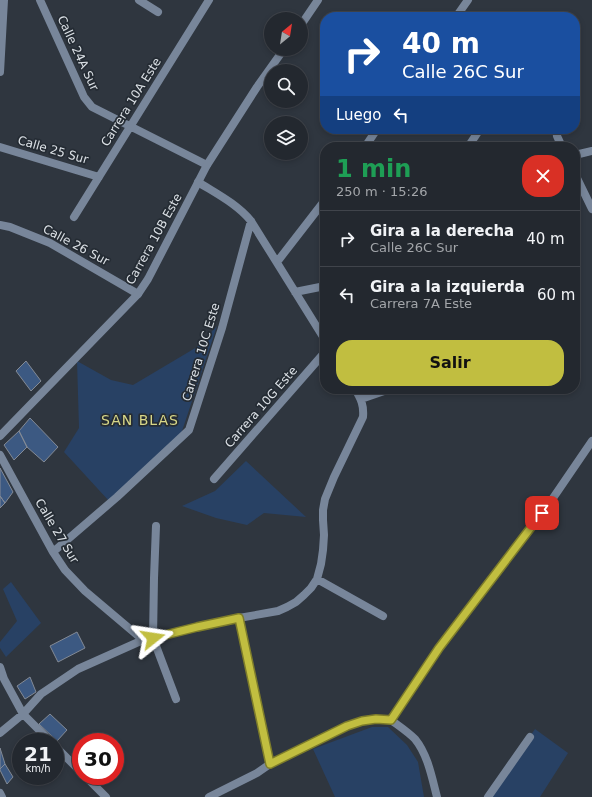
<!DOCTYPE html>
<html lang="es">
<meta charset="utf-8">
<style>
body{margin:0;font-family:"DejaVu Sans",sans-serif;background:#2f343b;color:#f1f3f6;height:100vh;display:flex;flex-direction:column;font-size:15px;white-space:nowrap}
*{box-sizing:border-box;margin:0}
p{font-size:13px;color:#a3a6aa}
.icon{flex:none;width:22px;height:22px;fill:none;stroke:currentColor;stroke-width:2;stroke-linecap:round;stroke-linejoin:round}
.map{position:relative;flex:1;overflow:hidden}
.drawer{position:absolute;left:320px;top:142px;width:260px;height:252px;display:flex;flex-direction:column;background:#23282f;border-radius:16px;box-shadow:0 2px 6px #0003,0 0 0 1px #40444b}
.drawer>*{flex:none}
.banner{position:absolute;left:320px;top:12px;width:260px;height:122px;border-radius:16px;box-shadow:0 2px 6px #0003,0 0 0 1px #40444b;background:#1a4fa0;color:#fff;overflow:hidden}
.needle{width:26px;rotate:30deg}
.controls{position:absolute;left:264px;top:12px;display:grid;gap:8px}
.controls a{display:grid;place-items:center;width:44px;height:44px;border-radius:50%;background:#23282f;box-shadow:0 2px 6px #0003,0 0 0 1px #40444b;font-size:20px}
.speed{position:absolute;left:12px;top:733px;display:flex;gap:8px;font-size:20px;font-weight:700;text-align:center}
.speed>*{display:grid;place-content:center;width:52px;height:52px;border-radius:50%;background:#23282f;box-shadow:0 2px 6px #0003,0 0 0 1px #40444b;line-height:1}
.speed small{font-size:10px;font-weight:400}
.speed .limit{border:6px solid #d22;background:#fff;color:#111}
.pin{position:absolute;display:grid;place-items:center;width:34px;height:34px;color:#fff;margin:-17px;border-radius:8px;box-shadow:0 2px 6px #0006}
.me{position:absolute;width:44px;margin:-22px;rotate:75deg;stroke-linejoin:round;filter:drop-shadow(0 0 3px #0008)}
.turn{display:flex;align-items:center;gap:14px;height:84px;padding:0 16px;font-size:18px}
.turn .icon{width:52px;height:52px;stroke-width:2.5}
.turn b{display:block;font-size:28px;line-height:34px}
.then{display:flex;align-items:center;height:38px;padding:0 16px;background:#0003;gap:8px;font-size:15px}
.round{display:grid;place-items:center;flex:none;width:42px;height:42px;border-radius:16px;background:#2f343b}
.overview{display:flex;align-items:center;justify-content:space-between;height:68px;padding:0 16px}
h1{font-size:24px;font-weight:600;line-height:30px;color:#1e9e55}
.cta{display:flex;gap:8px;margin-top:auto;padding:8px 16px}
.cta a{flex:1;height:46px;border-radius:16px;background:#c1be40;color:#111;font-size:16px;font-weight:600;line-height:46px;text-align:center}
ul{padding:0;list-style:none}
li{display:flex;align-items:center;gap:12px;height:56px;padding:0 16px;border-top:1px solid #40444b}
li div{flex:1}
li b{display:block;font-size:15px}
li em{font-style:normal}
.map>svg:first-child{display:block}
.green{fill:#284164}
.building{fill:#3c5982;stroke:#838a95}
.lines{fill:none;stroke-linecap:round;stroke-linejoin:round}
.minor{stroke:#78869a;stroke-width:8}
.tertiary{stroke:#78869a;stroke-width:8}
.route-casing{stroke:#7d7c2a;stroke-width:10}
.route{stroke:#c1be40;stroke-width:7}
.labels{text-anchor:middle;stroke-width:3.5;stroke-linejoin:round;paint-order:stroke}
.street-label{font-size:12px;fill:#dce1e6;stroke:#252c34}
.quarter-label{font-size:14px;letter-spacing:1px;fill:#d8d788;stroke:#252c34}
</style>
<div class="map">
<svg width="592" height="797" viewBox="0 0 592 797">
<rect width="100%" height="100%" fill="#2f363f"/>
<path class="green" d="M217,326L181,434L109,501L64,452L79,428L77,361L111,380L133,385L197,347Z
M246,461L306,517L264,513L247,525L216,518L182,506L215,491Z
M11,582L41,623L6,657L0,648V642L17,621L3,589Z
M372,727H388L407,745L418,762L424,797H335L313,749Z
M535,729L568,753L540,797H488Z"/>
<path class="building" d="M26,361L41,381L31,391L16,371Z
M30,418L58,447L44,462L27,447L19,431Z
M19,431L27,447L14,460L4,445Z
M0,468L13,492L5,503L0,496Z
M0,496L5,503L0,508Z
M77,632L85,648L58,662L50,646Z
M30,677L36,692L25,699L17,686Z
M50,714L67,730L57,741L39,724Z
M0,748L5,764L0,769Z
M5,764L13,777L7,784L0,770V769Z"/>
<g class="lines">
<path class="minor" d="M40,0L80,88L84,97L92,107L207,165
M139,0L158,12
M456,17L468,0
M0,72L4,0
M557,136L562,147
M0,147L99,177
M365,147L377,129
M468,147L480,129
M575,155L592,151
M575,174L592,209
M198,182C217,194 237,204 251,221L325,340
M74,217L209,0
M0,225L10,227L50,243L138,294
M277,262L325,200
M295,292L325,286
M361,399L390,389
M0,455L53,552L65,570L85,591L143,640
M214,479L325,352
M156,526L154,578L153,638L176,699
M53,552L117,497L189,430L222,328L251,221
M317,579L383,616
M239,618L270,764
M0,667L4,679L23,714L51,742
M391,720L439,648L551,501L592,441
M391,720C399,726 408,732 415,739C428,755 432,778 437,797
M0,733L23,714L41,694L78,669L143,640L197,627L239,618L278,611L287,607L296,602L304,595L311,588L317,579L321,564L323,550L324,535L323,520V510L325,499L334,477L363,417C364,405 361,399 355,389
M55,746L81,772
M85,776L106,797
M0,793L2,797
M209,797L257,773L270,764L347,726L362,721L376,719L391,720
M488,797L530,737"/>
<path class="tertiary" d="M301,25L318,0
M0,436L138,294L148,279L207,165L257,87L284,49"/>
</g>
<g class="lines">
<defs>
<path id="route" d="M153,638L197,627L239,618L270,764L347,726L362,721L376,719L391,720L439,648L542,513"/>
</defs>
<use href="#route" class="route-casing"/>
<use href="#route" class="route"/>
</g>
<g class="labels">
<g class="street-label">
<text transform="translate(78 53) rotate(65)" y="4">Calle 24A Sur</text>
<text transform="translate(131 102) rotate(-58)" y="4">Carrera 10A Este</text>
<text transform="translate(53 150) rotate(16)" y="4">Calle 25 Sur</text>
<text transform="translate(154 239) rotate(-61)" y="4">Carrera 10B Este</text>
<text transform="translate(76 245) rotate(28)" y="4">Calle 26 Sur</text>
<text transform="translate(201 352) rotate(-73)" y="4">Carrera 10C Este</text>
<text transform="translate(261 407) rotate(-49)" y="4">Carrera 10G Este</text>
<text transform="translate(57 531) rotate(59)" y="4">Calle 27 Sur</text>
</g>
<g class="quarter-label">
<text x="140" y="425">SAN BLAS</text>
</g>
</g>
</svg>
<div class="controls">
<a><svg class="needle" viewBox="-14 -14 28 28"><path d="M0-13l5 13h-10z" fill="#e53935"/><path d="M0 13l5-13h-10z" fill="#a3a6aa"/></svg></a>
<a><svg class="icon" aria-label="search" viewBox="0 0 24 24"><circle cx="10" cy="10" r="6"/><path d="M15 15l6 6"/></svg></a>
<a><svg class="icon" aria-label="layers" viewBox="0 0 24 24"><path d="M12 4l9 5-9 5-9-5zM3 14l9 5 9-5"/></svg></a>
</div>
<div class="speed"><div>21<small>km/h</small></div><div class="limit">30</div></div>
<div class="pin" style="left:542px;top:513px;background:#d93025"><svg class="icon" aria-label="arrive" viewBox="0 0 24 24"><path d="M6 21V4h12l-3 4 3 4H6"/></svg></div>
<svg class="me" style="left:153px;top:638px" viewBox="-20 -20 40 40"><path d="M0-17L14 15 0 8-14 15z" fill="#c1be40" stroke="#fff" stroke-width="4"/></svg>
<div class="banner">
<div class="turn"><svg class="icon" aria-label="right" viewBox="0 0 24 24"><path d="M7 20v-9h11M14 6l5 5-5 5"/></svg><div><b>40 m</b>Calle 26C Sur</div></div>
<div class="then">Luego<svg class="icon" aria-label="left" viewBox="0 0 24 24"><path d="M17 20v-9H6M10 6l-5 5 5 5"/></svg></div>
</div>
<section class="drawer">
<div class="overview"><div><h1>1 min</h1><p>250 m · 15:26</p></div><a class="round" style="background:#d93025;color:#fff"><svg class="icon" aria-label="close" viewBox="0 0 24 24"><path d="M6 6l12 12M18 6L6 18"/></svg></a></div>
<ul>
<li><svg class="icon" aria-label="right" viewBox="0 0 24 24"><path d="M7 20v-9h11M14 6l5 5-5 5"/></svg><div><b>Gira a la derecha</b><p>Calle 26C Sur</p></div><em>40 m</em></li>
<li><svg class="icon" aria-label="left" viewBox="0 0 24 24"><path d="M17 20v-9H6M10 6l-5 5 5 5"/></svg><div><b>Gira a la izquierda</b><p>Carrera 7A Este</p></div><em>60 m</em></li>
</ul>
<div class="cta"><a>Salir</a></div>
</section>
</div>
